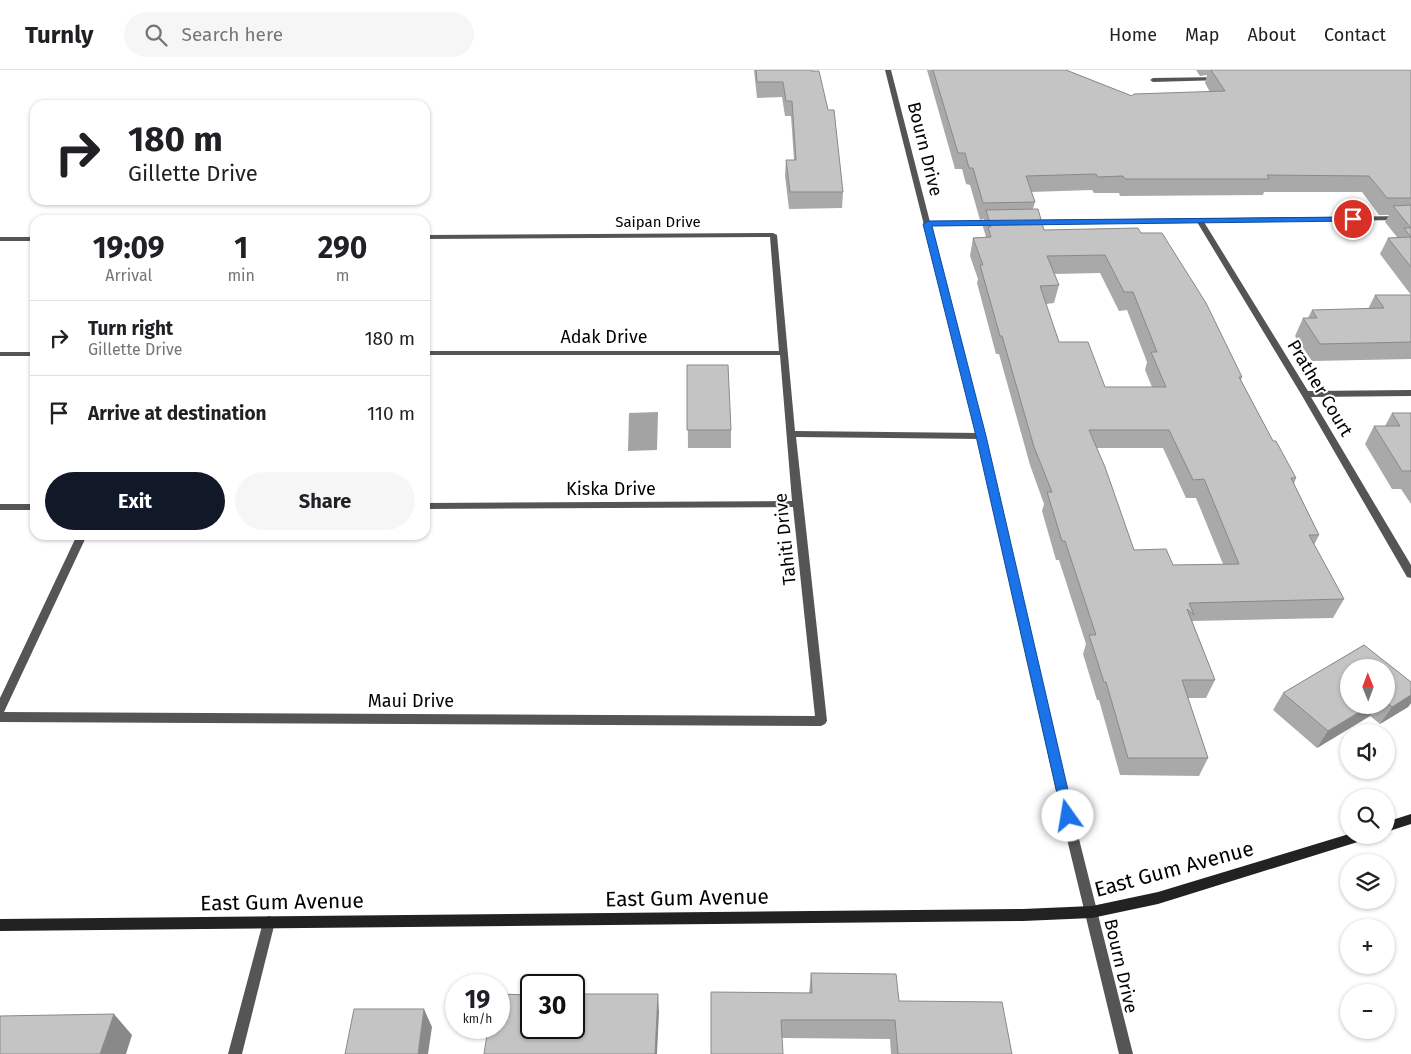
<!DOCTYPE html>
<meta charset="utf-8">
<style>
body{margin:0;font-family:"Fira Sans",sans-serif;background:#f6f6f6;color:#202124;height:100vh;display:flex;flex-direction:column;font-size:19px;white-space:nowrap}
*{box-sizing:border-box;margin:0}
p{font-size:16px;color:#757577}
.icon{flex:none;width:28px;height:28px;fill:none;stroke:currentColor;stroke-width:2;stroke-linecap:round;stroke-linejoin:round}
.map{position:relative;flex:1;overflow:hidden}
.sheet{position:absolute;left:30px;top:145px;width:400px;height:325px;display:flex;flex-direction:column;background:#fff;border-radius:15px;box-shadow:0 1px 4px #0004}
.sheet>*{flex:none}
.guide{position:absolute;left:30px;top:30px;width:400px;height:105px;border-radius:15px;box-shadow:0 1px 4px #0004;background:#fff;color:#202124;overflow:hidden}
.needle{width:32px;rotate:359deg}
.fabs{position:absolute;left:1340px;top:589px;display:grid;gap:10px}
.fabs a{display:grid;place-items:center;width:55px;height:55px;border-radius:50%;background:#fff;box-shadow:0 1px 4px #0004;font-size:25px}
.speed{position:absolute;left:445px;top:904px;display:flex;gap:10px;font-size:25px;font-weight:700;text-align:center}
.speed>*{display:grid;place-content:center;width:65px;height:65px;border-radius:50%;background:#fff;box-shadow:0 1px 4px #0004;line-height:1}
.speed small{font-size:12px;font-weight:400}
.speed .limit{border:2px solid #111;border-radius:8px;background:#fff;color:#111}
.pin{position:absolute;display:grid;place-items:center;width:42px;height:42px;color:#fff;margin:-21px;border:2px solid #fff;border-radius:50%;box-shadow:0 1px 5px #0007}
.me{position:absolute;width:55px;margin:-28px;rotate:347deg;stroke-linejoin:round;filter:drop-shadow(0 0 4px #0008)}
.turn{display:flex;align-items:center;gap:18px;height:105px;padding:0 15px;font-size:22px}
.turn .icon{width:65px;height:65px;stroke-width:2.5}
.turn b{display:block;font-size:35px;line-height:42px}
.eta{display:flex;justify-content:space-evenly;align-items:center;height:85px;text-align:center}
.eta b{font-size:30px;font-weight:700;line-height:35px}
.button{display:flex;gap:10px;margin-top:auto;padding:10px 15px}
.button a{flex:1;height:58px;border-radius:30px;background:#111827;color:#fff;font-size:20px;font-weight:700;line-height:58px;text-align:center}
.button a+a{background:#f6f6f6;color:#202124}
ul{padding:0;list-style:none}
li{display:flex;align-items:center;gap:15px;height:75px;padding:0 15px;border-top:1px solid #e0e0e0}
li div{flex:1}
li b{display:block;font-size:19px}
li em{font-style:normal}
header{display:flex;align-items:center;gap:30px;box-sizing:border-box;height:70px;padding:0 25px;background:#fff;border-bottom:1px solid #e0e0e0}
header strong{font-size:24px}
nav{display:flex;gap:28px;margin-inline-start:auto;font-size:18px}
.search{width:350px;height:45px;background:#f6f6f6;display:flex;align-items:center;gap:12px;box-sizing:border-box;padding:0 18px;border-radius:28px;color:#757577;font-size:19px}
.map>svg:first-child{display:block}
.water{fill:#a3a3a3}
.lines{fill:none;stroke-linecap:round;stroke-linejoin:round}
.lane{fill:#555;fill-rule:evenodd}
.street{fill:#555;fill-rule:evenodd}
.secondary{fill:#222;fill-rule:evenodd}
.wall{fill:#a9a9a9;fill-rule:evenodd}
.shaded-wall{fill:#898989}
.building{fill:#c4c4c4;stroke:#898989;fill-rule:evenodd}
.route{fill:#1a73e8;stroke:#114b97}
.labels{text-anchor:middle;stroke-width:4;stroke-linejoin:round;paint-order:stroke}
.far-street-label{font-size:15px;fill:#000;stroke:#fff}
.street-label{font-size:18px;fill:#000;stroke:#fff}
.near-street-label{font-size:21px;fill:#000;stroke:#fff}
</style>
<header>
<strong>Turnly</strong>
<div class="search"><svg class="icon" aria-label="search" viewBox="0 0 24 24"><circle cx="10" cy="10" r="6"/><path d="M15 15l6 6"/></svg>Search here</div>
<nav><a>Home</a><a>Map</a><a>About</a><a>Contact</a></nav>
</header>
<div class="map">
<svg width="1411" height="984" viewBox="0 0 1411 984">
<rect width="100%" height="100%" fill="#fff"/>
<path class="water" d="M658,342L657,380L628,381L629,343Z"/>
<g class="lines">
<path class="lane" d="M773,163L777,165L795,361L981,363L985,366L981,369L796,367L827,651L825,654L821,656L0,652V628L77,465H87L4,642L815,646L793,437L425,439V433L792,431L780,285H425V281H779L770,167L425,169V165Z
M0,167H35V171H0Z
M0,282H35V286H0Z
M0,434H35V440H0Z"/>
<path class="street" d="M885,0H891L930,152L997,150L1001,152L997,154L931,156L985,366L1078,765L1133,984H1119L1066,765L977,366Z
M1220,7L1222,8V10L1153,12L1150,10L1153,8Z
M1411,146V150L1204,152L1308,321L1411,320V326L1311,327L1411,495V508L1407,507L1301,324L1197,152L1029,154L1025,152L1029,150Z
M269,846L274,848L275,852L242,984H228L263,852L264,848Z"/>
<path class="secondary" d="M1411,744V754L1386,762V752Z
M1349,764L1370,765L1368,769L1364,770L1158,834L1092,848L1023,851L0,861V849L1023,839L1092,836L1158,822Z"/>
</g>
<path class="wall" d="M754,0H811L843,122L842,138L789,139L785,106L786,90H794L791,46H785L782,27L757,28Z
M927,0H1066L1132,26L1210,22L1205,13L1207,5L1200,6L1196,0H1411V289L1312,291L1295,266L1303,248H1308L1312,240L1368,239L1375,225H1411L1380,184L1388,168L1397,167L1385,152L1389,145H1379L1362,122H1264L1263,125L1120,126L1119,123H1094L1092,120L1031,122L1035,132L1033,139L1044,160L1141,163L1242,307L1241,310L1273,371L1296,408L1294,414L1319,465L1314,475L1344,529L1333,548L1192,551L1215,610L1206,628H1188L1208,688L1199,706L1120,705L1099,630H1097L1083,584L1086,574L1059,490H1056L1042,441L1044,434L1030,395L999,284H996L977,213L978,209L970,186L973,168L986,167L983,157L984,149L980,150L970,115L966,114L962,99H955ZM1100,203L1119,241L1127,240L1147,292L1145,300L1152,317H1105L1059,272L1046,234L1054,233L1059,215L1054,204ZM1097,378H1163L1186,428H1196L1223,494L1173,495L1134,480Z
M687,295L731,360V378H688Z
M1392,343H1411V434L1401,419H1392L1365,374L1374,356H1385Z
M1364,575L1411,612V633L1408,637L1380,654L1370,646L1317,678L1273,640L1283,623ZM1349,598H1386V635H1349Z
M811,903L899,931L1012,984H891L890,969L782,968L711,984L809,923Z"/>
<path class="shaded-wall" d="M1411,625V633L1408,637L1380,654L1392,637Z
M1371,635H1377L1370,646L1317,678L1328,661Z
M658,924L659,942L657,984H655Z
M424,939L432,957L428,984H418Z
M114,944L132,965L126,984H100Z"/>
<path class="building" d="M756,0H811V1H819L828,40H834L843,122H790L786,90H796L792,31H786L783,12H757Z
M933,0H1066L1132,26L1134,24L1225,21L1211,0H1411V128H1387L1369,106L1267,105L1269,109H1125L1123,106L1098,107L1096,104L1026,106L1035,132L983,133L973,98H969L965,83H958Z
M1411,135V167L1404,158H1411L1393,136Z
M1038,139L1044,160L1138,158L1141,163H1162L1206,233L1242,307H1239L1273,371H1276L1296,408H1291L1319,465H1309L1344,529L1189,533L1194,545L1187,539L1215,610H1182L1208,688H1128L1106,612H1104L1089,565H1096L1065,471H1062L1047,422H1052L1034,377L1002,266H1000L980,195H983L973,168L991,167L988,157H991L986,140ZM1105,185L1124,222H1133L1157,282H1151L1166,317H1105L1088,272H1059L1040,216L1059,215L1047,186ZM1089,360H1169L1193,410L1204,409L1239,494L1173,495L1166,479L1134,480L1105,397Z
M1411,167V197L1388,168Z
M1375,225H1411V272L1320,274L1303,248H1317L1312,240L1384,238Z
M687,295H728L731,360H687Z
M1392,343H1411V401H1402L1374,356H1400Z
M1364,575L1411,612V625L1392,637L1386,632V598H1349V635H1371L1328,661L1283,623Z
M811,903L896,904L899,931L1002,932L1012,984H898L895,950H781L783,984H711V922L812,923Z
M499,924L531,925V958H574V924H658L655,984H484L488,958H499Z
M354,939H424L418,984H345Z
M114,944L100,984H0V946Z"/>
<path class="route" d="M1353,147H1356V151L932,156L986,366L1074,746L1072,750L1068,751L1063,750L976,366L923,154L928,151Z"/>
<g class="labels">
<g class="far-street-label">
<text x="658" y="157">Saipan Drive</text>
</g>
<g class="street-label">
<text transform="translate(925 79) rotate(76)" y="6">Bourn Drive</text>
<text x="604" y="273">Adak Drive</text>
<text transform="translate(1320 318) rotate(59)" y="6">Prather Court</text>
<text x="611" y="425">Kiska Drive</text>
<text transform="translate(785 469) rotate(-96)" y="6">Tahiti Drive</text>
<text x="411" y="637">Maui Drive</text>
<text transform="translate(1121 896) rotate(77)" y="6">Bourn Drive</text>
</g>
<g class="near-street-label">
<text transform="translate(1174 799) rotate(-15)" y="7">East Gum Avenue</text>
<text transform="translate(687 828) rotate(-1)" y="7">East Gum Avenue</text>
<text transform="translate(282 832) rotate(-1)" y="7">East Gum Avenue</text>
</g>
</g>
</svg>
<div class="fabs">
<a><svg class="needle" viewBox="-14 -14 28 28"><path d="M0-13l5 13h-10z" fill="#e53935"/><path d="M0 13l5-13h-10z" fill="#757577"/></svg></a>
<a><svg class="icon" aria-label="sound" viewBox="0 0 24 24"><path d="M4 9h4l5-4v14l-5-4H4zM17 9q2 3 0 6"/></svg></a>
<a><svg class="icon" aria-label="search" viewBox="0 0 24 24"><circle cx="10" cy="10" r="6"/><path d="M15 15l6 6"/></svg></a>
<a><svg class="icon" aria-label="layers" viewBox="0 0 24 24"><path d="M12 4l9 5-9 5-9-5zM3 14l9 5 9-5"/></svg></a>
<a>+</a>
<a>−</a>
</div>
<div class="speed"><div>19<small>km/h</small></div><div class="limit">30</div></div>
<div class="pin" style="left:1353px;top:149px;background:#d93025"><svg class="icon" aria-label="arrive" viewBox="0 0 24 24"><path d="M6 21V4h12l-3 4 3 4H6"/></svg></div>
<svg class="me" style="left:1068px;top:746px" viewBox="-20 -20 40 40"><circle r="19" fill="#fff"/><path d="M0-13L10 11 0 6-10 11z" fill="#1a73e8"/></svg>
<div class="guide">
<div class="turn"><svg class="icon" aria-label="right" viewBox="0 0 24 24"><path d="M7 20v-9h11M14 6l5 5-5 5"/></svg><div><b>180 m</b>Gillette Drive</div></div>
</div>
<section class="sheet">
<div class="eta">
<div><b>19:09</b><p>Arrival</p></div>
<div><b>1</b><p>min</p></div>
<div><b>290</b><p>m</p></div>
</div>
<ul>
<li><svg class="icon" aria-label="right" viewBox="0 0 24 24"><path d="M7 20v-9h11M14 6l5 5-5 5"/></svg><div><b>Turn right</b><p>Gillette Drive</p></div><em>180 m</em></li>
<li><svg class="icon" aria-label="arrive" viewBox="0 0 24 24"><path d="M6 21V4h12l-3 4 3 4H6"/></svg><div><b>Arrive at destination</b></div><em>110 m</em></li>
</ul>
<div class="button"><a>Exit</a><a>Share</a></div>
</section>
</div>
